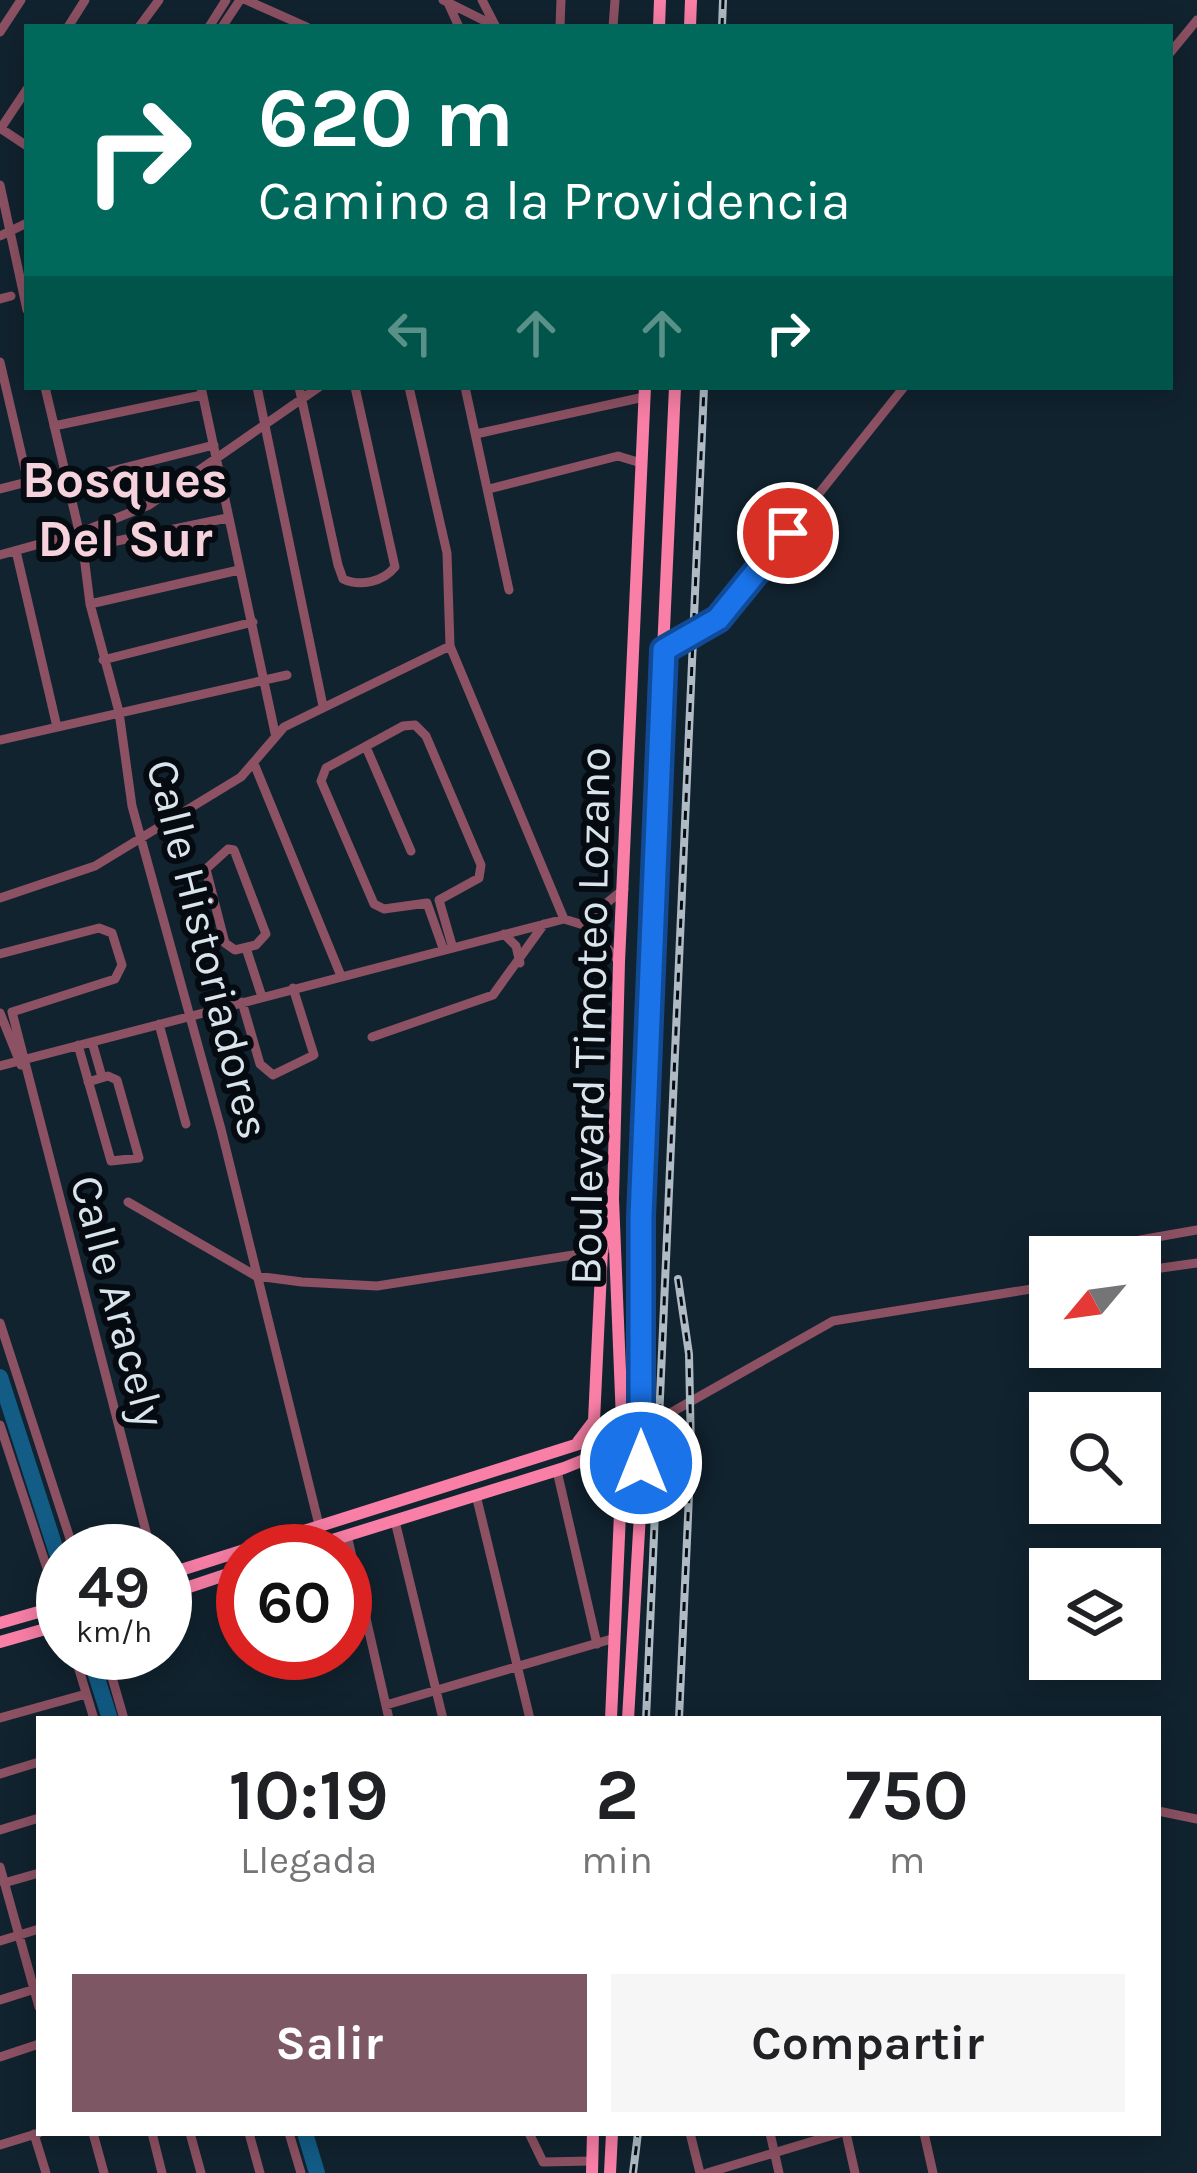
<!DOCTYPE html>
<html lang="es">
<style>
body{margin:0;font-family:Karla,sans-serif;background:#f6f6f6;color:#202124;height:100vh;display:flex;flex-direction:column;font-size:45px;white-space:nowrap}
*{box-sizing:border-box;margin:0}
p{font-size:39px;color:#757577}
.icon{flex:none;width:66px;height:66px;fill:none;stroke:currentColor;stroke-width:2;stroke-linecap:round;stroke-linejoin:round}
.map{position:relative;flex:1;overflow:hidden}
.sheet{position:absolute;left:36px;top:1716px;width:1125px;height:420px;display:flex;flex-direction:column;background:#fff;border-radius:0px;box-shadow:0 6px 30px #0003}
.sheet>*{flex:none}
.banner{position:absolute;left:24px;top:24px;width:1149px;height:366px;border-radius:0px;box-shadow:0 6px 30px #0003;background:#00695c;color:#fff;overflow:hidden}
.needle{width:78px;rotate:241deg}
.buttons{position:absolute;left:1029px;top:1236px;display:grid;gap:24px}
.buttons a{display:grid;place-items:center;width:132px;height:132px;border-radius:0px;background:#fff;box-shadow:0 6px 30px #0003;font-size:60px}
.speed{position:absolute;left:36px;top:1524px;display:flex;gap:24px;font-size:60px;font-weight:700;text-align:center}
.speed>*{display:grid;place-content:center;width:156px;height:156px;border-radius:50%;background:#fff;box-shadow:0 6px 30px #0003;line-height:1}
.speed small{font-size:30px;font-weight:400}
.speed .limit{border:18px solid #d22;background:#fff;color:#111}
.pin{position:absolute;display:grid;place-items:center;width:102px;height:102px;color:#fff;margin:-51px;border:6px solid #fff;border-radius:50%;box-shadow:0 3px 12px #0007}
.me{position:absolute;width:132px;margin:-66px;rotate:0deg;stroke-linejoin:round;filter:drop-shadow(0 0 9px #0008)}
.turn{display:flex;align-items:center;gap:42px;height:252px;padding:0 36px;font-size:54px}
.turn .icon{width:156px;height:156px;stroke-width:2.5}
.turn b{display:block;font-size:84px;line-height:102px}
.lanes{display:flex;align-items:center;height:114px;padding:0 36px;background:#0003;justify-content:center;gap:60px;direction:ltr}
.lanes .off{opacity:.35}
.eta{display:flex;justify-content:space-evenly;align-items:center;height:204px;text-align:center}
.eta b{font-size:72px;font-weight:700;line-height:84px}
.primary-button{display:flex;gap:24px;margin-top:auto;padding:24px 36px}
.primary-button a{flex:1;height:138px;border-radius:0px;background:#7e5765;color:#fff;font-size:48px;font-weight:700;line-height:138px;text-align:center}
.primary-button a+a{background:#f6f6f6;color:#202124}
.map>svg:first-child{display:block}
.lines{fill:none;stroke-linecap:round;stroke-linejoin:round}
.river{stroke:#125c86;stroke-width:16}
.minor{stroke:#8c5163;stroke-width:9}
.major{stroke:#f97fa7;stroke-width:12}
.rail-casing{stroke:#aebbc4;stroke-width:8}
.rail{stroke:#050b11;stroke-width:3;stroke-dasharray:9;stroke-linecap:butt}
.route-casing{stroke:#114b97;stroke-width:30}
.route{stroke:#1a73e8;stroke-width:21}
.labels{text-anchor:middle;stroke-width:12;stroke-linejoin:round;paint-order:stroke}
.street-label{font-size:45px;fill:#d9e4ed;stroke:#050b11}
.quarter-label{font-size:51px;font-weight:bold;fill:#f6d3dc;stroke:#050b11}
</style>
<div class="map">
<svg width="1197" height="2173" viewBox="0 0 1197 2173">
<rect width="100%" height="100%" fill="#11232f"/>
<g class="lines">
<path class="river" d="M0,1377L63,1572
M89,1653L110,1719
M305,2133L317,2173"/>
<path class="minor" d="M246,0L307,27
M443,0L495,26
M482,0L496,27
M449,5L459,27
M68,27L85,0
M139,27L159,0
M209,27L226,0
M222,27L240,0
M560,27L561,0
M613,27L615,0
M0,32L21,0
M1170,53L1197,20
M0,128L27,146
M1,128L27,89
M0,185L27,310
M0,236L27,223
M0,299L11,296
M0,362L28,482
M45,387L83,548L90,604L119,712L132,806L221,1129L319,1525
M201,387L275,733
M257,387L323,706
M299,387L338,565L343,579C360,587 383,582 395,567L355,387
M409,387L447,553L450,646L564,919
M465,387L509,590
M54,426L202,395
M476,434L644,397
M68,482L214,445
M0,489L51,476
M489,489L618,456L641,463
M83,548L227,518
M16,551L57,727
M0,555L79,533L149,505L319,387
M90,604L239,570
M664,650L730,605L904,387
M103,660L253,622
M0,740L287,675
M366,747L411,851
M255,766L341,976
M228,849L234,850L266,934L256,945L235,950L225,943L206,869Z
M0,898L95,866L241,777L284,727L450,646
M583,922L624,889
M504,934L516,946L520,963
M246,948L262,997
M443,948L427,903L384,909L374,904L321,781L326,768L403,726L415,725L426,736L481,865L479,878L439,900L452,945
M0,954L99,928L112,933L122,965L115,979L12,1012L151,1551
M242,1002L260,1064L273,1075L314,1055L293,988
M0,1013L21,1065
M159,1024L186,1124
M372,1037L493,995L544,924
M92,1042L102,1077
M78,1045L111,1161L139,1158L117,1080L108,1076L88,1082
M0,1066L564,919L590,927L619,962
M128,1202L256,1276L302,1282L377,1286L605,1250
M1122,1257L1140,1240L1197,1230
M1140,1271L1197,1263
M0,1323L74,1551
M0,1425L63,1617
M642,1429L833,1321L1050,1286
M557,1471L597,1644
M476,1495L530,1719
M395,1521L443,1719
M347,1535L389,1719
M74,1653L94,1719
M105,1653L124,1719
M386,1705L615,1638
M0,1718L86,1694
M0,1774L39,1762
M1158,1811L1197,1819
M0,1830L39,1818
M0,1867L39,2007
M4,1883L39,1873
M0,1941L39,1929
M0,2000L35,1989
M0,2057L39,2044
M93,2133L104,2173
M152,2133L162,2173
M190,2133L201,2173
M249,2133L260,2173
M289,2133L301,2173
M529,2133L543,2162L592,2161
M690,2133L700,2173
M770,2133L779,2173
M846,2133L855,2173
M924,2133L933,2173
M34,2134L46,2173
M0,2145L39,2133
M707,2173L840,2133"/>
<path class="major" d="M659,27L660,0
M690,27L691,0
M578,1442L594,1421L602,1250L613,1200
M584,1461L608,1470L622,1492
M297,1551L564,1468L626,1443
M165,1575L629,1428
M165,1595L243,1569
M0,1623L63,1605
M0,1642L63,1624
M611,1719L623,1445L613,1199L619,962L645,387
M628,1719L641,1497L649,959L675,387
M592,2173L593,2133
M610,2173L612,2133"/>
<defs>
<path id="rail" d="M722,27L723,0
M678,1279L689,1354L691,1450L679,1719
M646,1719L704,387
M633,2173L638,2133"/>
</defs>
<use href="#rail" class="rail-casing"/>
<use href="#rail" class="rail"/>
</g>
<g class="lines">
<defs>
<path id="route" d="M641,1463V1217L664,650L718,619L788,533"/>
</defs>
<use href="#route" class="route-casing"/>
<use href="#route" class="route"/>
</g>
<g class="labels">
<g class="street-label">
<text transform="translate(209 949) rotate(76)" y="16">Calle Historiadores</text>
<text transform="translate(589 1016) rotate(-89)" y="16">Boulevard Timoteo Lozano</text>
<text transform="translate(119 1301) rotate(75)" y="16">Calle Aracely</text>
</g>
<g class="quarter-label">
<text x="125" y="497">Bosques<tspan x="125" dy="59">Del Sur</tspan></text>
</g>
</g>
</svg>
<div class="buttons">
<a><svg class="needle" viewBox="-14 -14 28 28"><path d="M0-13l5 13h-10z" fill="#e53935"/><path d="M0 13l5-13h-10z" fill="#757577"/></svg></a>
<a><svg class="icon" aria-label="search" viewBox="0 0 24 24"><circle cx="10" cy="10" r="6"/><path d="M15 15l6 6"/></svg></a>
<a><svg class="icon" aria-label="layers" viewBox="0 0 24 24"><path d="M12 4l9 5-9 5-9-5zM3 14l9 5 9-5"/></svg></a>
</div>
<div class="speed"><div>49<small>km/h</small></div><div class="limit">60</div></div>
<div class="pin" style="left:788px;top:533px;background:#d93025"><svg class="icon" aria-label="arrive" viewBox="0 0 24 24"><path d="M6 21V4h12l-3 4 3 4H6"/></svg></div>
<svg class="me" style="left:641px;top:1463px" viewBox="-20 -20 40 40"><circle r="17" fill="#1a73e8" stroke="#fff" stroke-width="3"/><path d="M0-11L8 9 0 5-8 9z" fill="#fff"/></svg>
<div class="banner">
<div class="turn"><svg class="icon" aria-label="right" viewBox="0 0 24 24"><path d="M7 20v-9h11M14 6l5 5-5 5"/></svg><div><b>620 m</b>Camino a la Providencia</div></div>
<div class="lanes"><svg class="icon off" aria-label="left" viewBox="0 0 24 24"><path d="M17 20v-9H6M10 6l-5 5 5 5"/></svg><svg class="icon off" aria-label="ahead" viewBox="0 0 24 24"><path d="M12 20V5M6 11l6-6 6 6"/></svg><svg class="icon off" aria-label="ahead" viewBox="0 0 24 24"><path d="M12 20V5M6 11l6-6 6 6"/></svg><svg class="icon" aria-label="right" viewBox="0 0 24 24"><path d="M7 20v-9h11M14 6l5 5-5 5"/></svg></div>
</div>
<section class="sheet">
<div class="eta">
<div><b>10:19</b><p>Llegada</p></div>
<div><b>2</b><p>min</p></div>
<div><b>750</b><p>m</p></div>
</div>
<div class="primary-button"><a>Salir</a><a>Compartir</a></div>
</section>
</div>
